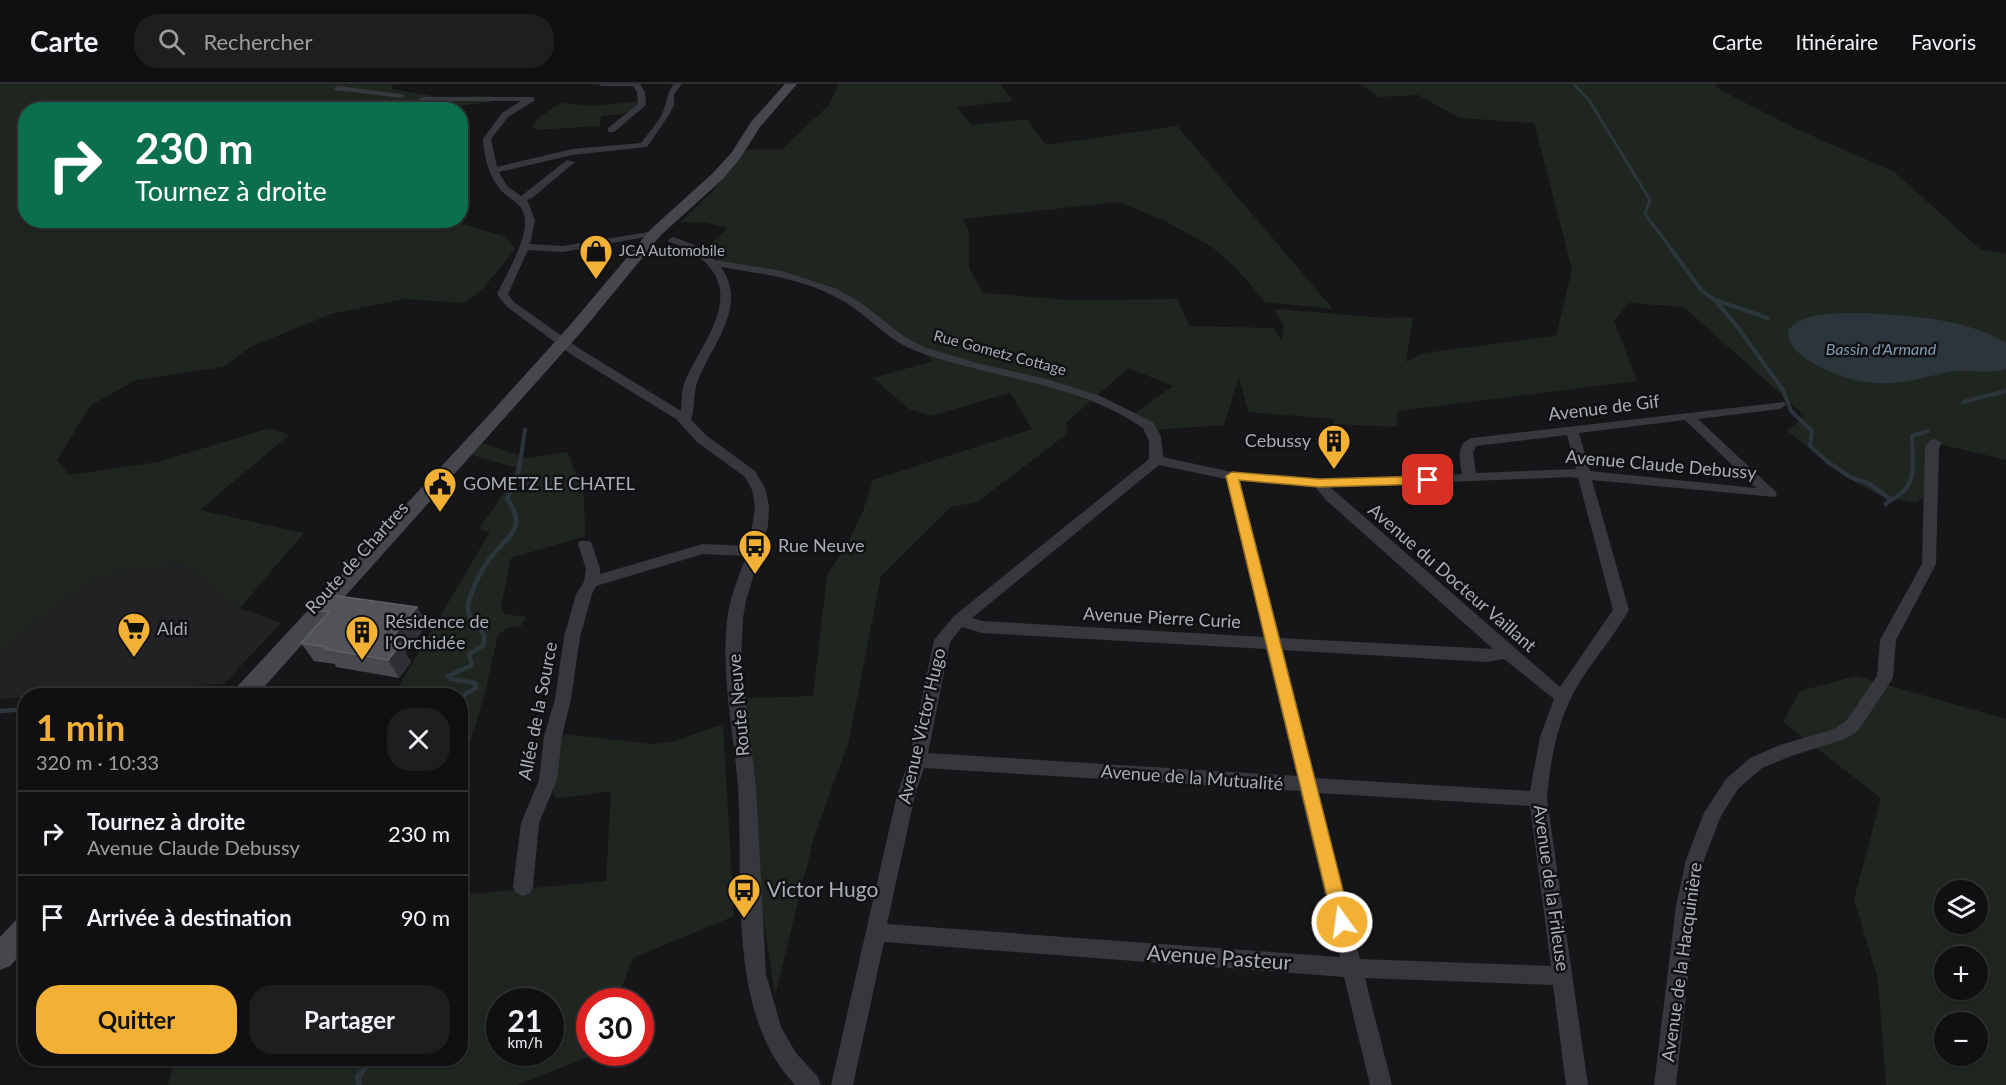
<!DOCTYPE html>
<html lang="fr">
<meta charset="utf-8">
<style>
body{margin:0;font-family:Lato,sans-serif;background:#1e1e20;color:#f1f3f6;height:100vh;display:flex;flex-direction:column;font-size:22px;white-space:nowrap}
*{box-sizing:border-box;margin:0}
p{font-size:20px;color:#9c9d9f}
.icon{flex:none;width:33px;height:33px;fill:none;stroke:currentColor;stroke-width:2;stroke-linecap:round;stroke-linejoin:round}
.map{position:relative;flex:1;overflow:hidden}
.sheet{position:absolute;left:18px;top:604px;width:450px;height:378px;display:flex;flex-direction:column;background:#101012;border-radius:24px;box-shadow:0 2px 4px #0004,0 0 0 2px #303032}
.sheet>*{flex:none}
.banner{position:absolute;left:18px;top:18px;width:450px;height:126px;border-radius:24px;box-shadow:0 2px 4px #0004,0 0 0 2px #303032;background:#0b6e4f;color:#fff;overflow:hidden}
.controls{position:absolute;left:1934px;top:796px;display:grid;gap:12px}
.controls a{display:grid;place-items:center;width:54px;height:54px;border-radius:50%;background:#101012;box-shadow:0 2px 4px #0004,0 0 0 2px #303032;font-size:30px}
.speed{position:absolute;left:486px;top:904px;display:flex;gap:12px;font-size:30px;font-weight:700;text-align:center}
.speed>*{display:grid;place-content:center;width:78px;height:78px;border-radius:50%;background:#101012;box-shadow:0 2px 4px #0004,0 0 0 2px #303032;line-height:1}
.speed small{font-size:15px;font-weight:400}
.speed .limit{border:9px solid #d22;background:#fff;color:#111}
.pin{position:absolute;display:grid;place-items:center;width:51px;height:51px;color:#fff;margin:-26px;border-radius:12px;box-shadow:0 3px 9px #0006}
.me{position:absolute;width:66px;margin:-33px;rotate:346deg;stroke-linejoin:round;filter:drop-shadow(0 0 4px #0008)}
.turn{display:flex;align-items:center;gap:21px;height:126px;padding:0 18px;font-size:27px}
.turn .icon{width:78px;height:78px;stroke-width:2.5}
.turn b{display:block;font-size:42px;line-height:51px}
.round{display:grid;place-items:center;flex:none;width:63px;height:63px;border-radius:24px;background:#1e1e20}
.headline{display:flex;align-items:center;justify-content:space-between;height:102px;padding:0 18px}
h1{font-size:36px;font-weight:700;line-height:45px;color:#f2b134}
.button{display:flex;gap:12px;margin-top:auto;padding:12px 18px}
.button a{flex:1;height:69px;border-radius:24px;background:#f2b134;color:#111;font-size:24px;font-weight:700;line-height:69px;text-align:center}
.button a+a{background:#1e1e20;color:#f1f3f6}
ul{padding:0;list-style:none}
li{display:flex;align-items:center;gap:18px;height:84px;padding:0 18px;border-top:2px solid #303032}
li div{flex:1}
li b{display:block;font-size:22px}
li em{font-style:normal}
header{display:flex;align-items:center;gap:36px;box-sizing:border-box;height:84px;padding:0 30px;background:#101012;border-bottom:2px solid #303032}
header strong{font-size:28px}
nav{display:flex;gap:33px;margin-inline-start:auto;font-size:21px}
.search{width:420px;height:54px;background:#1e1e20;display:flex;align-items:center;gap:15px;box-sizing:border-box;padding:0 21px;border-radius:24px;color:#9c9d9f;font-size:22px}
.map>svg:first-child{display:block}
.built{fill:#222225}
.green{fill:#1e261f;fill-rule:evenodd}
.water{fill:#2c353c}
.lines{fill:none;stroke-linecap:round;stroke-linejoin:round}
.stream-far3{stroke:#2c353c;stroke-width:3}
.stream-far2{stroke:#2c353c;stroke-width:4}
.stream-far1{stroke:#2c353c;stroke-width:4.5}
.stream{stroke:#2c353c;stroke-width:6}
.minor{fill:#37383d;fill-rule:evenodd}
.secondary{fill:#45474d;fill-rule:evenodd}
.wall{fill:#47494d}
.shaded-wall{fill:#2f3033}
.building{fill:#525359;stroke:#5f6168;stroke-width:1.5}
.route{fill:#f2b134;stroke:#9d7322;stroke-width:1.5}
.labels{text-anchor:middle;stroke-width:5;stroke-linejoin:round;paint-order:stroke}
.far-poi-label{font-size:15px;fill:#a8adb8;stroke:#111113;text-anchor:start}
.far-street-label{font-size:15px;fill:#a8adb8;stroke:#111113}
.far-water-label{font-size:16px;font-style:italic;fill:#7f9bb3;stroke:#111113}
.street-label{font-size:18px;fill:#a8adb8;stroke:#111113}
.poi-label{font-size:18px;fill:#a8adb8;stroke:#111113;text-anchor:start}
.near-poi-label{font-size:21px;fill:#a8adb8;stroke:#111113;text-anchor:start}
.near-street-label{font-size:21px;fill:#a8adb8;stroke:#111113}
</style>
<header>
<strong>Carte</strong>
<div class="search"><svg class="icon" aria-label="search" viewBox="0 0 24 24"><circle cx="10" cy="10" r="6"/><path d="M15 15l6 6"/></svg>Rechercher</div>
<nav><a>Carte</a><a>Itinéraire</a><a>Favoris</a></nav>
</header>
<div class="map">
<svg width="2006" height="1001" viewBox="0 0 2006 1001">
<rect width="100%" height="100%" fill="#161618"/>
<path class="built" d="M185,480L240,524L281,539L224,600L0,615V572L9,558L89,497L133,485Z"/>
<path class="green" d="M0,0H393L392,5L438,13L491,12V18L451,23L450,26H26V136L453,137L506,153L515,165L483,205L465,219L404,215L331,230L252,262L223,283L136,296L91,321L57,376L69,391L158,378L270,344L289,351L200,426L304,449L240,524L185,480L133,485L89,497L9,558L0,572Z
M838,0H1000L1013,17L957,23L971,41L1027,35L1046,61L1177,42L1333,225L1265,218L1236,184L1212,163L1167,138L1119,118L963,135L969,148V184L983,209L1069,216L1177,215L1190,242L1274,244L1281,256L1284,243L1275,227L1277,225L1387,234L1413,233L1406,278L1424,269L1556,252L1572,185L1534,39L1460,34L1418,11L1379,13L1361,0H1715L1722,7L1801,47L1893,87L1980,165L2006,170V376L1935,359L1930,407L1916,419L1877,410L1853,397L1787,347L1805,332L1684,223L1629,219L1614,237L1637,297L1398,327L1396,343L1334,340V335L1248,328L1239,293L1224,341L1152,346L1131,332L1173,302L1128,284L1067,338V350L977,418L951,423L881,492L848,660L814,753L775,912L757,789L744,636L748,614L813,612L827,491L846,463L863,427L873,396L1032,345L1010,309L931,332L909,325L873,294L933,277L888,239L831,203L722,180L704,166L728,144L706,139L680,138L712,108L746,66L782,65L830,20Z
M640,17C633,33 615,30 601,32L600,42L535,46L533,41L536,36L560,19L595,22Z
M476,357L528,374L568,368L584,412L585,452L511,474L501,523L505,530L527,533L521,542L507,544L498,551L485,609L461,689L460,612H393L490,448L479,445L505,407L516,384L465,369Z
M1856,592L2006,635V1001H1886L1878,896L1854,815L1881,714L1783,638L1800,607ZM1944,807H1977V840H1944ZM1944,873H1977V906H1944ZM1944,939H1977V972H1944Z
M723,640L734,832L633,874L616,918H590V969L596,970L517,1001H168L173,982L204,975H460L461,811L606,797L611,707L556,715L548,696L562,650L653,660L675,657ZM500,918H550V969H500Z"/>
<path class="water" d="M1865,229C1911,232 1966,234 2006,259V285C1990,290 1972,286 1955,287C1941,289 1928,293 1914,296C1878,304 1842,297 1811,278C1798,270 1788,261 1788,246C1806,226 1839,230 1865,229Z"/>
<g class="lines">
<path class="stream-far3" d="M1574,0L1589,16L1650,116L1645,130L1672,166"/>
<path class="stream-far2" d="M1671,165L1702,207L1715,216L1739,245L1783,306L1791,327L1812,347L1810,362L1829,379
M1718,217L1768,234
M1963,318L2006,307
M520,379L525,346
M1913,379L1912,352L1928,347"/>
<path class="stream-far1" d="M1828,378L1850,393L1870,400L1891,416L1886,420
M1891,416C1908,407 1913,397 1913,378
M160,612L223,607
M460,613L476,604L475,599L451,595L448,592L472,581L469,570L484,561V551C478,542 468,537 468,524C468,513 481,486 488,477C504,453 530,447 507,415L518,390L520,378
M0,627L26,625"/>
<path class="stream" d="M359,1001L358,992L370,979L369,975"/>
<path class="minor" d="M598,0H640L645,8L646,21L614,48H608V44L638,20L637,8L633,2H602Z
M674,0H682L674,10V21L669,31L647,63L572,71L499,88L507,102L521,112L567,76L575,78L532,114L527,116L535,136L530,160L563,162L660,146V150L656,151L563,168L528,166L508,210L514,218L580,265L681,327C682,318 681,308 684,300C697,265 739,221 711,185C700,171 687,163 669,158L668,156L673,153L700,163L715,176L782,187L837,205L861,219L905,253L924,263L973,278L1050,296L1100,312L1153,338L1161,352L1163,373L1232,388L1319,395L1462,390C1460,377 1455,359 1472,354L1784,318L1786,321L1780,325L1698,335L1775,407L1777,410L1775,413L1592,396L1629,526C1614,552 1595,574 1579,599C1558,634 1550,675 1547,715L1588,1001H1566L1553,901L1365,894L1392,1001H1370L1344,893L884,858L853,1001H831L897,711L909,676L934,556L954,532L1149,375V357L1143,344C1077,298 992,295 919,268C889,258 870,233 843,217C806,195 763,190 721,183C749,223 711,261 697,299C693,311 695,324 691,336L707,352L755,387L766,406L769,423L768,442L746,517L743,534L741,574L756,703L766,890L781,943L796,969L818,993L821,1001H795C726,929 744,797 738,704C734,648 721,594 727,537C729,514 739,493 746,472L703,470L596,502L592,510L580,553L571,615L562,652L557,696L539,739L533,803L530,809L523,812L516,809L513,803L521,739L539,696L544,652L555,615L564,553L576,510L584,498L586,485L578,460L580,457H590L592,460L600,485V490L703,460L749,462L755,423L752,406L745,393L697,358L676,335L572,271L506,222L497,210C506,191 527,156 525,135C523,118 508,116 499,104C488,90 484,72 483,55L502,29L521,17H423L419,15L423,13H534V17L508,33L491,55L497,83L572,65L641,59C649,48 662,35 665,22C668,12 667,9 674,0ZM1685,336L1756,404L1590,387L1579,349ZM1567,351L1576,385L1476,389L1473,369L1476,362ZM1159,381L1226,395L1264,553L982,537L972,534ZM1570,393L1578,394L1613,526L1560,603L1330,403ZM1240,397L1315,403L1326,416L1493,565L1280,554ZM962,543L982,549L1266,565L1297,692L928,669L950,558ZM1283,566L1487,578L1504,575L1554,615L1540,653L1530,707L1315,694ZM924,684L1300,707L1340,873L887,840L915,711ZM1318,709L1530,722L1551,882L1360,875Z
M338,2L401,10L405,12L401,14L335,6L334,4Z
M1935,355L1942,359L1939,364L1936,480L1896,556L1893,593L1891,597L1858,647L1845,655L1791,672L1762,684L1738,705L1721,732L1704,776L1696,822L1676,1001H1654L1676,822L1686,776L1704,729L1726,695L1750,674L1780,661L1834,645L1846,637L1877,592L1880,556L1922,480L1925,364L1930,356Z"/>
<path class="secondary" d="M785,0H797L760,43L741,73L723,95L661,151L583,246L256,612H230L234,606L488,332L571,240L651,145L713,89L732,68L751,38Z
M26,832V865L10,882L0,886V853L16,836Z"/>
</g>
<path class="wall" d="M417,523L427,541L405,568L411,578L399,594L336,583L335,580L314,577L301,559L323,535L317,526Z"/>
<path class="shaded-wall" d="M417,523L427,541L405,568L411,578L399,594L388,576V558Z"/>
<path class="building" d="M331,511L417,523L388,558L401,560L388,576L325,565L326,563L301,559L329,528L317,526Z"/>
<path class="route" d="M1232,388L1319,395L1428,392L1434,396L1428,400L1319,403L1239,396L1351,838L1349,844L1342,846L1336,844L1333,838L1226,392Z"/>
<defs>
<symbol id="shop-pin" viewBox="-11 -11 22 30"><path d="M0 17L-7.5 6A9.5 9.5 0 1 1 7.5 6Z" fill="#f2b134" stroke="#111113"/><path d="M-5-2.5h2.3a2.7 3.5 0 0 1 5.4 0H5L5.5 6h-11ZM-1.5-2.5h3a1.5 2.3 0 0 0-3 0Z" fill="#111"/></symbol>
<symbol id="building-pin" viewBox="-11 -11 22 30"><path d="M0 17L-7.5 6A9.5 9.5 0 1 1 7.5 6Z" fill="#f2b134" stroke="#111113"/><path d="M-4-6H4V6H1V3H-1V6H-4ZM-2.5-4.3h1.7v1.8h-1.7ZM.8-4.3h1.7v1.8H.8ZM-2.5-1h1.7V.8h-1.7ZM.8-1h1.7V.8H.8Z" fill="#111"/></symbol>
<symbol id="civic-pin" viewBox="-11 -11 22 30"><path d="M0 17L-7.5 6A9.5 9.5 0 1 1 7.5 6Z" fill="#f2b134" stroke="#111113"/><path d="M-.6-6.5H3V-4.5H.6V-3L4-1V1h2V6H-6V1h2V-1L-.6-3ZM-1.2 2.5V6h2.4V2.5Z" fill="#111"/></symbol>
<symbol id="bus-pin" viewBox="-11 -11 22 30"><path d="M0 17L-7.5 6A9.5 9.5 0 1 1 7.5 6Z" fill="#f2b134" stroke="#111113"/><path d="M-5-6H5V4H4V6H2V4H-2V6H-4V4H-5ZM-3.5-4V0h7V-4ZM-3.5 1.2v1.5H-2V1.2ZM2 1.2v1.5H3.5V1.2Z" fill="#111"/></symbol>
<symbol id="supermarket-pin" viewBox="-11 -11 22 30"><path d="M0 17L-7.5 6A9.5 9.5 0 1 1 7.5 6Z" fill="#f2b134" stroke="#111113"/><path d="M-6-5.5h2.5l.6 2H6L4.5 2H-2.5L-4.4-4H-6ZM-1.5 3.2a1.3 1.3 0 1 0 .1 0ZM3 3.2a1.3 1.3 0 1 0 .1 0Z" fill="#111"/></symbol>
</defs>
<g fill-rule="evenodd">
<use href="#shop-pin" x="577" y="148" width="38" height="52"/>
<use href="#building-pin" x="1315" y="338" width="38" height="52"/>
<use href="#civic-pin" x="421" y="381" width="38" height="52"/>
<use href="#bus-pin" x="736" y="443" width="38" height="52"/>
<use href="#supermarket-pin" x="115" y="526" width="38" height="52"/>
<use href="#building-pin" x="343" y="529" width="38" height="52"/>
<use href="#bus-pin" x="725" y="787" width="38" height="52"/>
</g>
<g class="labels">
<g class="far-poi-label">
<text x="619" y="172">JCA Automobile</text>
</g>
<g class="far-street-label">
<text transform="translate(1000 269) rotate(15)" y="5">Rue Gometz Cottage</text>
</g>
<g class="far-water-label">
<text x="1881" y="271">Bassin d'Armand</text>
</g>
<g class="street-label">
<text transform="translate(1604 324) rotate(-7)" y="6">Avenue de Gif</text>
<text transform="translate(1661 381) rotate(5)" y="6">Avenue Claude Debussy</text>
<text transform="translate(357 474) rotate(-48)" y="6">Route de Chartres</text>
<text transform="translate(1452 494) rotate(41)" y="6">Avenue du Docteur Vaillant</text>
<text transform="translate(1162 534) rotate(3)" y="6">Avenue Pierre Curie</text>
<text transform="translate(739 621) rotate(-95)" y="6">Route Neuve</text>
<text transform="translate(538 627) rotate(-79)" y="6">Allée de la Source</text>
<text transform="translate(922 642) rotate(-77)" y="6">Avenue Victor Hugo</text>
<text transform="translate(1192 694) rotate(4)" y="6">Avenue de la Mutualité</text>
<text transform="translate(1551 804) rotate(82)" y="6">Avenue de la Frileuse</text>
<text transform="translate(1682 878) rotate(-82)" y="6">Avenue de la Hacquinière</text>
</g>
<g class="poi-label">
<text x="1311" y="363" text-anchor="end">Cebussy</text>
<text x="463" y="406">GOMETZ LE CHATEL</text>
<text x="778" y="468">Rue Neuve</text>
<text x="385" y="544">Résidence de<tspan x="385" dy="21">l'Orchidée</tspan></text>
<text x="157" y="551">Aldi</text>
</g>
<g class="near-poi-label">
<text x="767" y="813">Victor Hugo</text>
</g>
<g class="near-street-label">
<text transform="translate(1219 874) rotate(4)" y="7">Avenue Pasteur</text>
</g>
</g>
</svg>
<div class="controls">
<a><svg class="icon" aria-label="layers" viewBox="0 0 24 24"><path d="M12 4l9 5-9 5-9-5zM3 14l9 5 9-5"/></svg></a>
<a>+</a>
<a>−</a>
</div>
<div class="speed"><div>21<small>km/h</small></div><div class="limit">30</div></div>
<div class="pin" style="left:1428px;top:396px;background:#d93025"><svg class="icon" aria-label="arrive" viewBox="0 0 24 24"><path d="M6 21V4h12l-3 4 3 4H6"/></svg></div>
<svg class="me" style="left:1342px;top:838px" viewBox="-20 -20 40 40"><circle r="17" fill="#f2b134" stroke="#fff" stroke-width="3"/><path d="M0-11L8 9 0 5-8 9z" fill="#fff"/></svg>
<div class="banner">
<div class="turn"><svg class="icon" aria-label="right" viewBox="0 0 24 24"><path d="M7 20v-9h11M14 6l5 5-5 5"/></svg><div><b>230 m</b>Tournez à droite</div></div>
</div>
<section class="sheet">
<div class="headline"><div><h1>1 min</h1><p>320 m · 10:33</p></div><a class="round"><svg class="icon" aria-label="close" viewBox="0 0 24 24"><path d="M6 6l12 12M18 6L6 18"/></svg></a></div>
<ul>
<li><svg class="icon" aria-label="right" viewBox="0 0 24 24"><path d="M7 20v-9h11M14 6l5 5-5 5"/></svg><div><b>Tournez à droite</b><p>Avenue Claude Debussy</p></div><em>230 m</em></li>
<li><svg class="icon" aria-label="arrive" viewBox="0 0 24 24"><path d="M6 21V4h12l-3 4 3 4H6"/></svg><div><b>Arrivée à destination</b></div><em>90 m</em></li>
</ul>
<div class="button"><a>Quitter</a><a>Partager</a></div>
</section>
</div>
